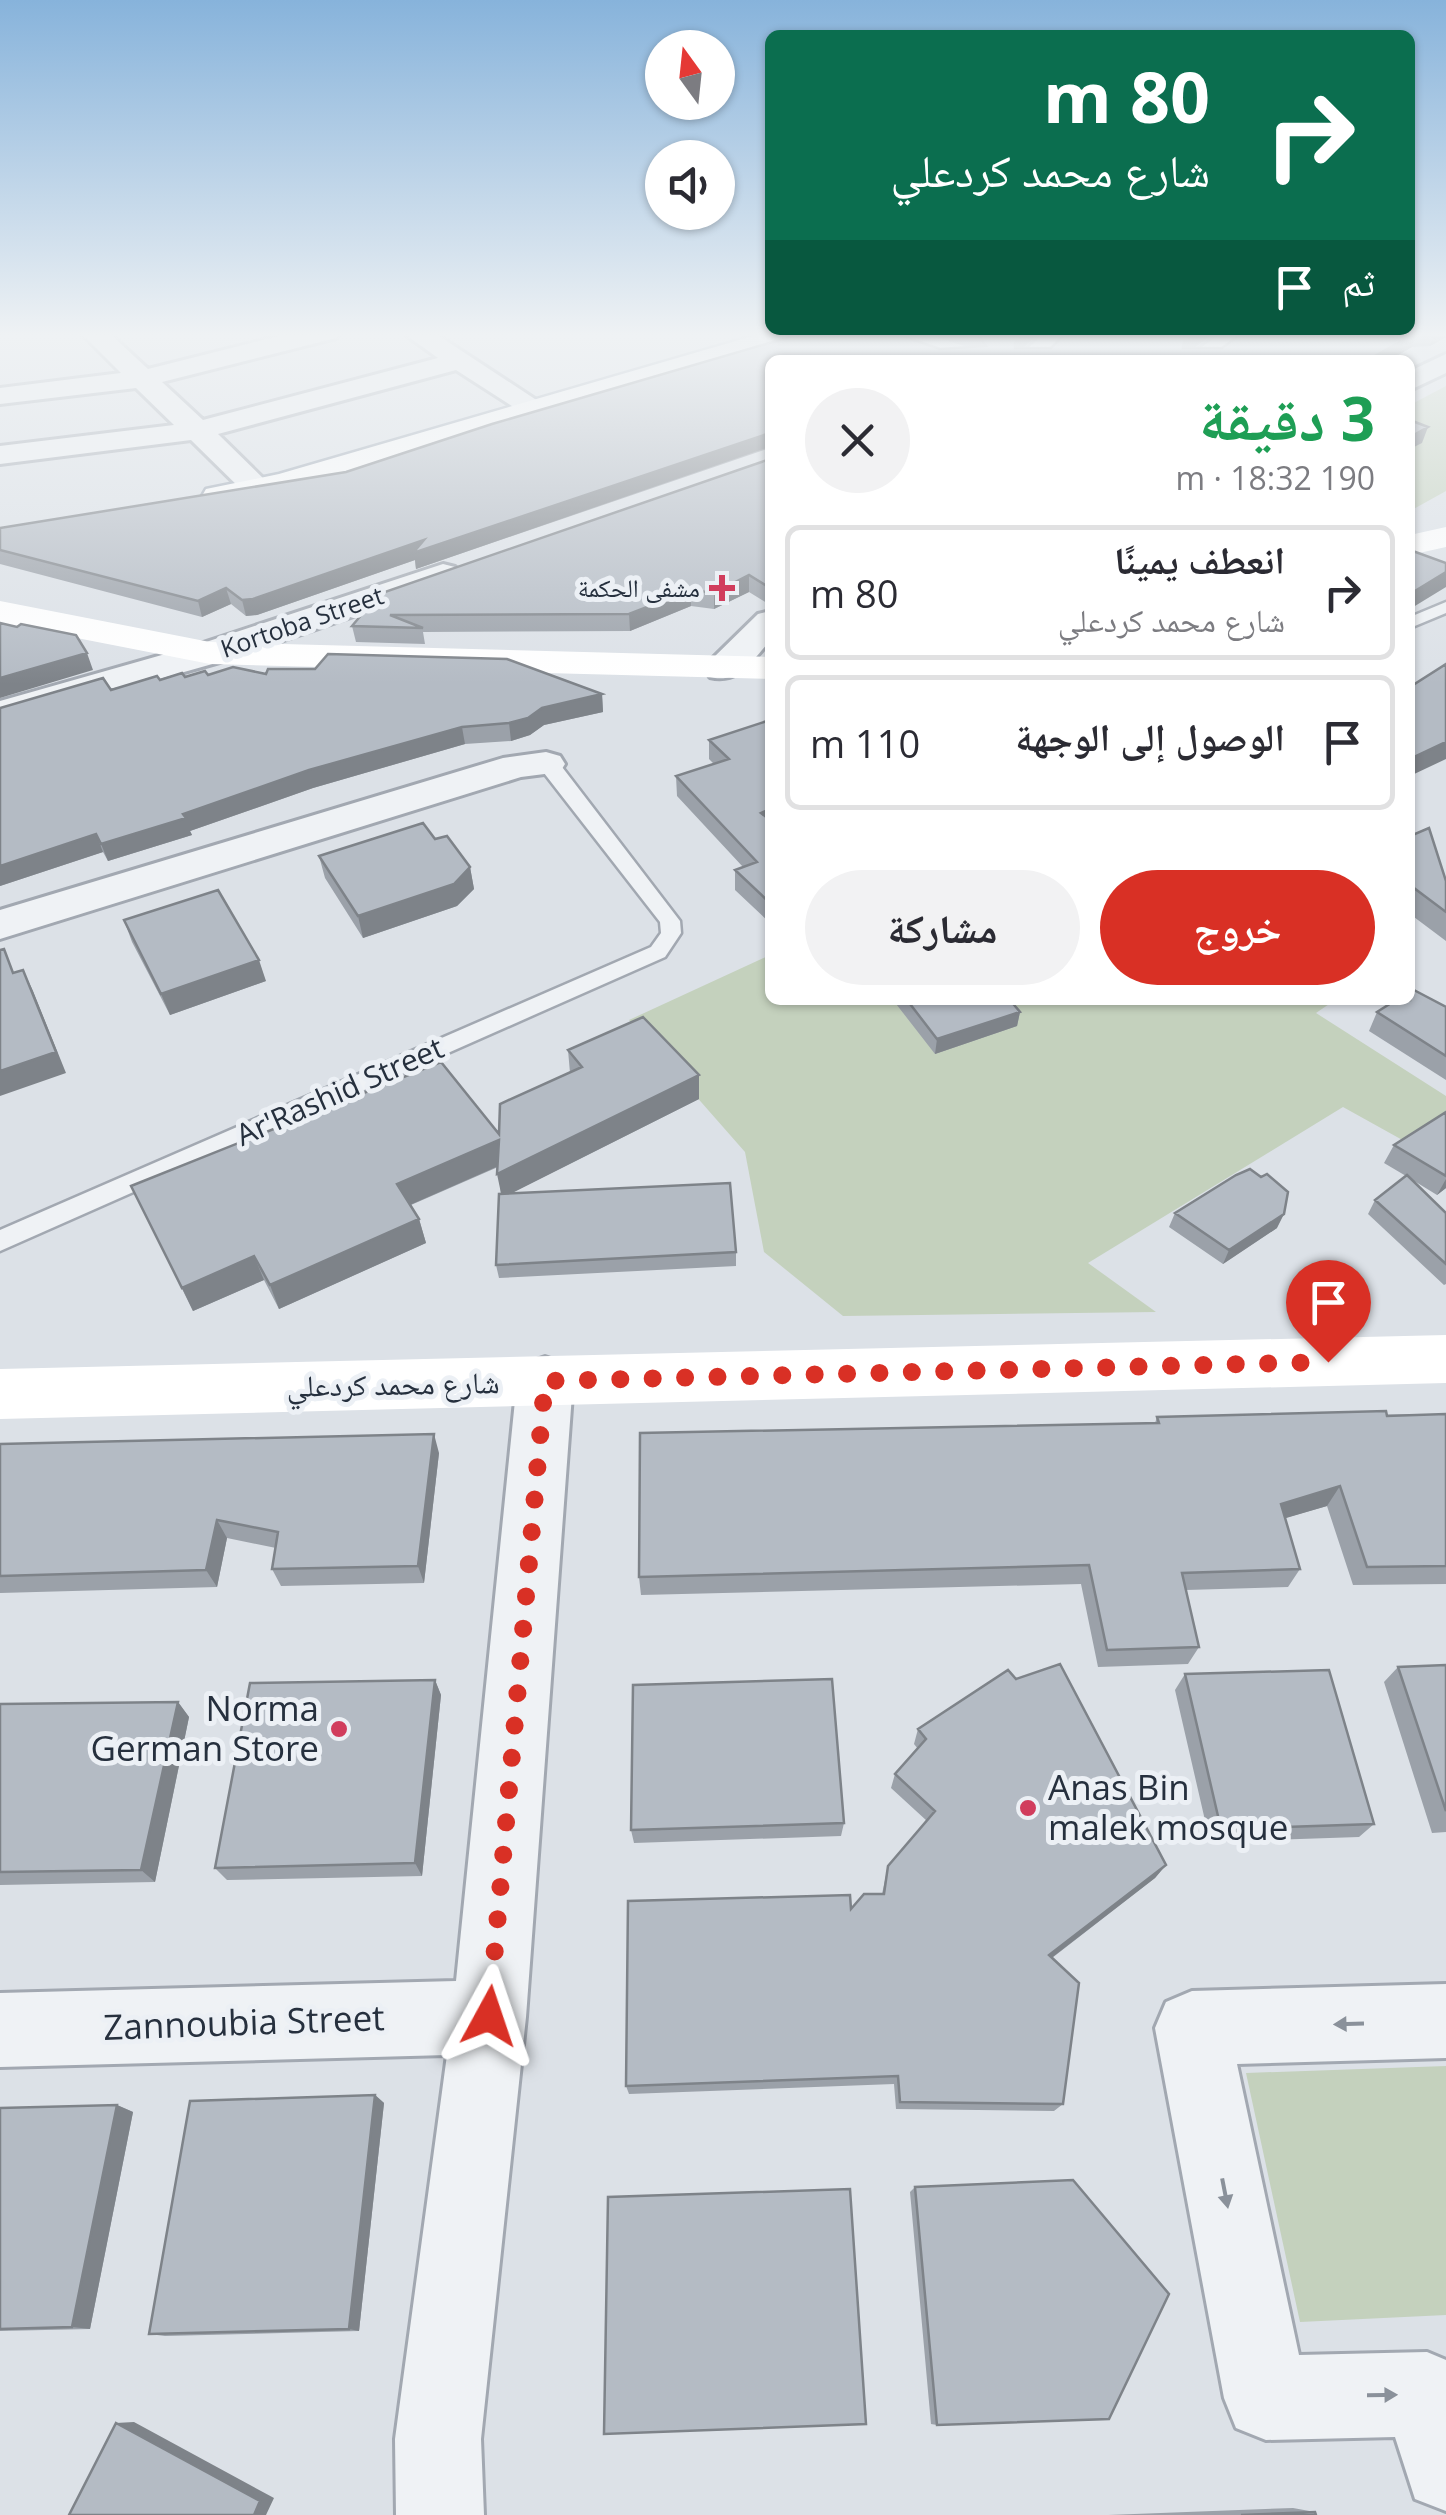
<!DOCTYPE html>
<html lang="ar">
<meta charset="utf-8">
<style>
body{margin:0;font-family:"Open Sans","Noto Naskh Arabic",sans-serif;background:#f2f2f3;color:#2b2b33;direction:rtl;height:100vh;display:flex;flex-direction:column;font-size:38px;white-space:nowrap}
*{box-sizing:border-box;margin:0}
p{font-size:32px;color:#7c7c81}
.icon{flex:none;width:55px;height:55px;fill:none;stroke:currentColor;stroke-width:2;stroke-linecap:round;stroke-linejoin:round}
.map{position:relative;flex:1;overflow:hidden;direction:ltr}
.drawer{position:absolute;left:765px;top:355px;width:650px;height:650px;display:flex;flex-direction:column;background:#fff;border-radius:15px;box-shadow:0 2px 8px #0004;direction:rtl}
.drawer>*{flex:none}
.guide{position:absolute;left:765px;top:30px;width:650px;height:305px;border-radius:15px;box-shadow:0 2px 8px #0004;direction:rtl;background:#0b6e4f;color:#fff;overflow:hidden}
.needle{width:65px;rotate:345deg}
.tools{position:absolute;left:645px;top:30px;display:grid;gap:20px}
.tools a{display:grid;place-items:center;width:90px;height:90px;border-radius:50%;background:#fff;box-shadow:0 2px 8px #0004;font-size:50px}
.pin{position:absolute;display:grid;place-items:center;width:85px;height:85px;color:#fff;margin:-102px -42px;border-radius:50% 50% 50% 0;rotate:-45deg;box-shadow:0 0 10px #0007}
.pin .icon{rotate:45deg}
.me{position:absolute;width:110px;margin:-55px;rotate:5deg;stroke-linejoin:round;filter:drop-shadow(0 0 8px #0008)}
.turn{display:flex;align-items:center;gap:35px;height:210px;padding:0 40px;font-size:45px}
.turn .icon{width:130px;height:130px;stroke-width:2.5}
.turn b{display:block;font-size:70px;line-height:85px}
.then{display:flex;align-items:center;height:95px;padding:0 40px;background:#0003;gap:20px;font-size:38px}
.round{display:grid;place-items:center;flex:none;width:105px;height:105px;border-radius:52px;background:#f2f2f3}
.summary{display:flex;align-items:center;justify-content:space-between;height:170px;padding:0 40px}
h1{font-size:60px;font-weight:700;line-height:75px;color:#1e9e55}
.cta{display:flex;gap:20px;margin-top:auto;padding:20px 40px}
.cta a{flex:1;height:115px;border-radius:60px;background:#d93025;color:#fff;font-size:40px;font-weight:700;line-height:115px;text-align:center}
.cta a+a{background:#f2f2f3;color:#2b2b33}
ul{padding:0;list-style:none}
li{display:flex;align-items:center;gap:30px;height:135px;margin:0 20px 15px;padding:0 20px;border:5px solid #e1e1e2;border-radius:15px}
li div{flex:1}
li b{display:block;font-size:38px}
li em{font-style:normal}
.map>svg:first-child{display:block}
.green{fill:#c4d1bd}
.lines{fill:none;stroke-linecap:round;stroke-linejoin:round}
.lane-casing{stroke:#a2a8b1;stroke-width:5}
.street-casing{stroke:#a2a8b1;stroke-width:6}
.primary-casing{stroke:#9ca6b3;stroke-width:5}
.lane{fill:#eff2f5;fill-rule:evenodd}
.street{fill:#eff2f5;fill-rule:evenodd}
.secondary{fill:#fff;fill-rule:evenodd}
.primary{fill:#fff;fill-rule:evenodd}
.wall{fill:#9ba1a9}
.shaded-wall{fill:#7e8389}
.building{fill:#b4bbc4;stroke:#7e8389;stroke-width:2.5}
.oneway{fill:#8a919a}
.route{stroke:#d93025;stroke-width:18;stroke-dasharray:0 32.4}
.poi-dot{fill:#d13d5d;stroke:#ecf0f5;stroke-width:4}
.labels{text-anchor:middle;stroke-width:10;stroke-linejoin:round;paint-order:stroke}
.far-poi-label{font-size:25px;fill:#26303e;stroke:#ecf0f5;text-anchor:end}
.far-street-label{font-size:25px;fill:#26303e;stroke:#ecf0f5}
.street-label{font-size:30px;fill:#26303e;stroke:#ecf0f5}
.near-poi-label{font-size:35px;fill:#26303e;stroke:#ecf0f5;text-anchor:end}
.near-street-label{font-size:35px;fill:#26303e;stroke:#ecf0f5}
</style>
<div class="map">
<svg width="1446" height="2515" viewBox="0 0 1446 2515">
<rect width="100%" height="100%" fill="#dce1e7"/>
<path class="green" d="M1446,386V491L1410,511V405Z
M770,955V1000H1335L1316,1013L1446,1096V1113L1406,1142L1343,1107L1088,1263L1156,1312L843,1316L764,1252L745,1152L629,1020Z
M1446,2066V2315L1300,2322L1246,2073Z"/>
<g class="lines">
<defs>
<path id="lane" d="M1446,602V613L1410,628V617Z
M546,758L559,763L680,921L681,933L665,957L0,1251V1230L651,947L661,933L660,922L537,764Z"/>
<path id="street" d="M80,332H108L148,369L295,332H340L336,338L162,382L203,420L438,358L402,332H433L550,409L546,415H526L456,370L218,434L274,489L270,496H248L191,440L0,464V446L174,425L136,388L0,404V388L121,373Z
M1045,332H1074L1046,360H1016Z
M1223,332H1254L1216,360H1183Z
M1446,354V373L1410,390V371Z
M443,564L455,567L460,574L455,581L223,661L0,724V701L197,645Z
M770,611V641C752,660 739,684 710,677L705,669L710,661L758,614Z
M546,752L560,756L565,764L560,772L521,777L0,939V910L503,758Z
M545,1357L565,1364L573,1381L526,2017L481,2439L484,2515H396L395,2439L447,2055L0,2067V1993L456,1981L517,1381L525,1364Z
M1446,1984V2058L1237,2064L1299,2355L1427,2352L1446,2360V2511L1415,2499L1395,2437L1266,2440L1236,2428L1224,2398L1155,2028L1166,2002L1192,1991Z"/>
<path id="primary" d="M767,332H811L807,338L295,490L218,506L206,503L202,496L206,489L279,474Z"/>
</defs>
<use href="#lane" class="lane-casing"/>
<use href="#street" class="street-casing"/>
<use href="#primary" class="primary-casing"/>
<use href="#lane" class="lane"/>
<use href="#street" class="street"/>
<path class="secondary" d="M1446,527V547L1410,555V535Z
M0,601L210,642L770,657V679L210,664L0,623Z
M1446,1335V1383L0,1419V1369Z"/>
<use href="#primary" class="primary"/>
</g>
<path class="wall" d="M807,332H890L940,349L967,347L922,332H1040L1023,348H1051L1067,332H1216L1194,348H1222L1244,332H1446V337L1430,346L1412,347L1389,360H770V448L416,569L415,560L257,615L246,616L231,604L202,617L0,564V528L346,472L492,424Z
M770,459V605L749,592L714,609L691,606L630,631L423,632L425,644L356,642L352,626Z
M266,674L602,694L603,712L544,725L530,735L511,741L465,744L313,788L190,831L192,835L108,861L103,852L0,886V708L160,680L208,675Z
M770,720V923L735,890V870L743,867L677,796L676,776L714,764L709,759V740Z
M1410,836L1446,881V941L1410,914Z
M435,839L470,867L474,889L457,906L363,938L325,878L319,856Z
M124,920L266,981L170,1015L132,942Z
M893,1000H1010L1020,1012L1017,1026L935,1054Z
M1446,1007V1080L1369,1031L1377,1012Z
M568,1050L699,1099L512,1193L736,1252V1266L499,1278L496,1265L501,1194L498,1167L411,1205L419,1219L426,1243L279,1309L264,1280L193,1311L131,1186L499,1134L570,1073Z
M1446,1112V1188L1437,1195L1411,1179L1446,1213V1284L1444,1285L1368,1214L1375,1200L1406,1176L1384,1163L1394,1145Z
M1261,1177L1277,1228L1223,1264L1169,1227L1175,1213Z
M1446,1414V1584L1353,1585L1327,1506L1285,1518L1300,1569L1288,1587L1186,1590L1199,1647L1188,1664L1098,1667L1081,1584L641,1595L639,1577L1155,1423L1157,1417Z
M0,1444L439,1453L424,1583L281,1586L272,1569L276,1548L227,1538L217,1587L0,1593Z
M1446,1665V1832L1432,1833L1384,1682L1398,1667Z
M1185,1674L1374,1824L1359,1837L1210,1842L1175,1690Z
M435,1680L441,1695L422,1876L227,1880L215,1868Z
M178,1702L189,1717L155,1882L0,1885V1704Z
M918,1729L1166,1865L1155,1878L1052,1958L1063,2104L1054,2111L896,2109L894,2084L629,2094L626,2086L851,1909L882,1894L888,1866L927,1821L891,1788L895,1774L918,1749L914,1744Z
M844,1823L841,1836L634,1843L631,1830Z
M375,2095L384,2103L359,2331L165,2336L149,2334Z
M117,2105L133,2112L90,2329L0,2331V2108Z
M915,2187L937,2425L931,2424L910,2192Z
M1293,2508L1315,2512L1316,2515H1108Z"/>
<path class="shaded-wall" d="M1027,332H1040L1013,357L1015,343Z
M1199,332H1216L1181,357L1184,342Z
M1417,332L1412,347L1389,360H1368Z
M1434,332H1446V337L1430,346Z
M1428,427L1422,443L1410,449V437Z
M769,432V447L416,569L415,560L257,615L246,616L242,600L424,540Z
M1446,572V587L1410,609V594Z
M749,575V592L714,609V593Z
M226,588L231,604L202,617L198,601Z
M691,590V606L630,631L629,614Z
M87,653L93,670L0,698V678Z
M602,694L603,712L544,725L530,735L511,741L509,723L542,708Z
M462,727L465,744L313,788L190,831L192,835L108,861L101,844L309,770Z
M1446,742V759L1410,776V759Z
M770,809V829L761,813Z
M96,834L103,852L0,886V866Z
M470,867L474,889L457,906L363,938L358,916Z
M259,960L266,981L170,1015L161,994Z
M23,970L33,991L66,1073L0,1096V1071Z
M1020,1012L1017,1026L935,1054L937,1039Z
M699,1075V1099L502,1198L497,1174Z
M499,1140L503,1164L403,1208L397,1184Z
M1446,1179V1188L1437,1195Z
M1284,1214L1277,1228L1223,1264L1229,1250Z
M419,1219L426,1243L279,1309L270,1285Z
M254,1256L264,1280L193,1311L182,1288Z
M434,1434L439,1453L424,1583L418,1566Z
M1340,1486L1327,1506L1269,1523L1281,1504Z
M217,1520L227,1538L217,1587L206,1570Z
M435,1680L441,1695L422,1876L415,1863Z
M178,1702L189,1717L155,1882L141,1870Z
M1166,1865L1155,1878L1041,1966L1049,1955Z
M375,2095L384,2103L359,2331L349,2329Z
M117,2105L133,2112L90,2329L72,2327Z
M134,2422L274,2498L266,2515H254L116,2423Z"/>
<path class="building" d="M807,332H890L940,349L986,346L979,336L967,332H1027L1015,343V348H1051L1067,332H1199L1184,342L1183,348H1222L1244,332H1429H1417L1368,360H770V433L413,553L424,540L253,599L242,600L226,588L198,601L0,550V528L346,472L492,424Z
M1410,420L1428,427L1410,437Z
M770,459V588L749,575L714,593L691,590L629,614L390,615L423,628L352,626L379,594Z
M1410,550L1446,563V572L1410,594Z
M0,623L17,627L21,624L76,635L87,653L0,678Z
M328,654L507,659L602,694L542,708L528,718L509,723L462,727L309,770L183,814L186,818L101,844L96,834L0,866V708L103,678L111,690L157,676L160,680L182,673L185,677L205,671L208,675L233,667L266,674L268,669H315Z
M1446,664V742L1410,759V687Z
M770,720V809L761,813L770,820V903L735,870L757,862L676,776L729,759L709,740Z
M423,823L435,839L447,836L470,867L454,884L358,916L319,856Z
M1429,828L1446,881V912L1410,885V836Z
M218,890L259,960L161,994L124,920Z
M4,949L13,973L23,970L56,1052L0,1071V950Z
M1412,989L1446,1007V1056L1377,1012L1396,1000H1410V990Z
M907,1000H1010L1020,1012L937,1039Z
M643,1017L699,1075L497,1174L499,1140L397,1184L419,1219L270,1285L254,1256L182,1288L131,1186L441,1062L499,1134L500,1104L582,1067L568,1050Z
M1446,1112V1176L1394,1145Z
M1250,1169L1261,1177L1267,1174L1288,1192L1284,1214L1229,1250L1175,1213L1236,1175Z
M1407,1175L1446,1213V1264L1375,1200Z
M730,1183L736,1252L496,1265L499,1194Z
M1386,1411L1387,1416L1446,1414V1566L1367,1567L1340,1486L1281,1504L1300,1569L1182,1573L1199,1647L1107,1650L1089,1565L639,1577L640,1433L1159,1423L1157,1417Z
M434,1434L418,1566L272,1569L278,1532L217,1520L206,1570L0,1576V1444Z
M1060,1664L1166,1865L1049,1955L1079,1983L1063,2104L900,2102L898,2076L626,2086L628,1901L850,1895L851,1909L864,1894H884L888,1866L935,1811L895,1774L926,1739L918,1729L1008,1670L1016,1679Z
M1446,1665V1811L1398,1667Z
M1329,1670L1374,1824L1221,1829L1185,1674Z
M832,1679L844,1823L631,1830L633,1685Z
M435,1680L415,1863L215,1868L250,1683Z
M178,1702L141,1870L0,1872V1704Z
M375,2095L349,2329L149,2334L190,2101Z
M117,2105L72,2327L0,2329V2108Z
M1073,2180L1169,2294L1109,2419L937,2425L915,2187Z
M850,2189L866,2424L604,2434L608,2197Z
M116,2423L260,2501L254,2515H69Z
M1315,2512L1316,2515H1241Z"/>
<defs><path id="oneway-solid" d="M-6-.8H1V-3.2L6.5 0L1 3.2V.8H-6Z" transform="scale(2.5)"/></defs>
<g class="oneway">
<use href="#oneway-solid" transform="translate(1349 2024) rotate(178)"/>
<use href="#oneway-solid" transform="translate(1225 2193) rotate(79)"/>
<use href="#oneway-solid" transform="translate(1382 2395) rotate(-1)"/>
</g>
<linearGradient id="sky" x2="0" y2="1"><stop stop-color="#87b3db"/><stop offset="0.49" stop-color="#eff2f4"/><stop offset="1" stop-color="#eff2f4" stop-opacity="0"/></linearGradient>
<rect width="1446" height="684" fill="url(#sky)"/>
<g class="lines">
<path class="route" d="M489,2016L545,1381L1328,1362"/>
</g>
<g class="poi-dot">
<path d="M717 573h10v10h10v10h-10v10h-10v-10h-10v-10h10z"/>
<circle cx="339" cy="1729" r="10"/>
<circle cx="1028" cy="1808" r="10"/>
</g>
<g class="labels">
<g class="far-poi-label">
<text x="700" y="597">مشفى الحكمة</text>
</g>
<g class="far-street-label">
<text transform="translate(302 622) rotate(-19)" y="9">Kortoba Street</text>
</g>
<g class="street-label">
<text transform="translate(340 1092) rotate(-24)" y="10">Ar'Rashid Street</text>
<text transform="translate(393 1385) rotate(-1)" y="10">شارع محمد كردعلي</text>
</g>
<g class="near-poi-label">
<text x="319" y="1721">Norma<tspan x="319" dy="40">German Store</tspan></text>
<text x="1048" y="1800" text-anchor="start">Anas Bin<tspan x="1048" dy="40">malek mosque</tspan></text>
</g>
<g class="near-street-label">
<text transform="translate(244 2023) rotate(-2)" y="12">Zannoubia Street</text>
</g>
</g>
</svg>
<div class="tools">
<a><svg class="needle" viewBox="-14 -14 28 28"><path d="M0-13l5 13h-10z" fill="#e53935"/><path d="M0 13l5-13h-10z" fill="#7c7c81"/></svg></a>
<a><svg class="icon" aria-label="sound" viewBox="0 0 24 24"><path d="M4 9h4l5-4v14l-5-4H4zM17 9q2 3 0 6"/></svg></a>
</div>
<div class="pin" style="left:1328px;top:1362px;background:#d93025"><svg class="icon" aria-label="arrive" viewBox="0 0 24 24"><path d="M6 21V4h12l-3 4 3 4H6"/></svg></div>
<svg class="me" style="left:489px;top:2016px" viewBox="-20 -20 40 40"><path d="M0-17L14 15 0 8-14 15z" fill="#d93025" stroke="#fff" stroke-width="4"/></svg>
<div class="guide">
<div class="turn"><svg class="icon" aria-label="right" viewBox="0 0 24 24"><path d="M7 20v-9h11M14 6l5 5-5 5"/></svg><div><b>80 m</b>شارع محمد كردعلي</div></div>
<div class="then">ثم<svg class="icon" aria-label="arrive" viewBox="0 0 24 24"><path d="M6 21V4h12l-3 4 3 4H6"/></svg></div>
</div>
<section class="drawer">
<div class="summary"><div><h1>3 دقيقة</h1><p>190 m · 18:32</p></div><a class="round"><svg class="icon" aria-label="close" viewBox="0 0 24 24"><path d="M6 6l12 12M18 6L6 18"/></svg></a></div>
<ul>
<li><svg class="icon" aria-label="right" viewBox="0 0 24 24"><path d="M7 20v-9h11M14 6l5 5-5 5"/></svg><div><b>انعطف يمينًا</b><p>شارع محمد كردعلي</p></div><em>80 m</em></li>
<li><svg class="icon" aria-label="arrive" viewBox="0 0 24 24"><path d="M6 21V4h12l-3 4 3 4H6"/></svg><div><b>الوصول إلى الوجهة</b></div><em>110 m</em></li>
</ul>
<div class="cta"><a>خروج</a><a>مشاركة</a></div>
</section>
</div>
